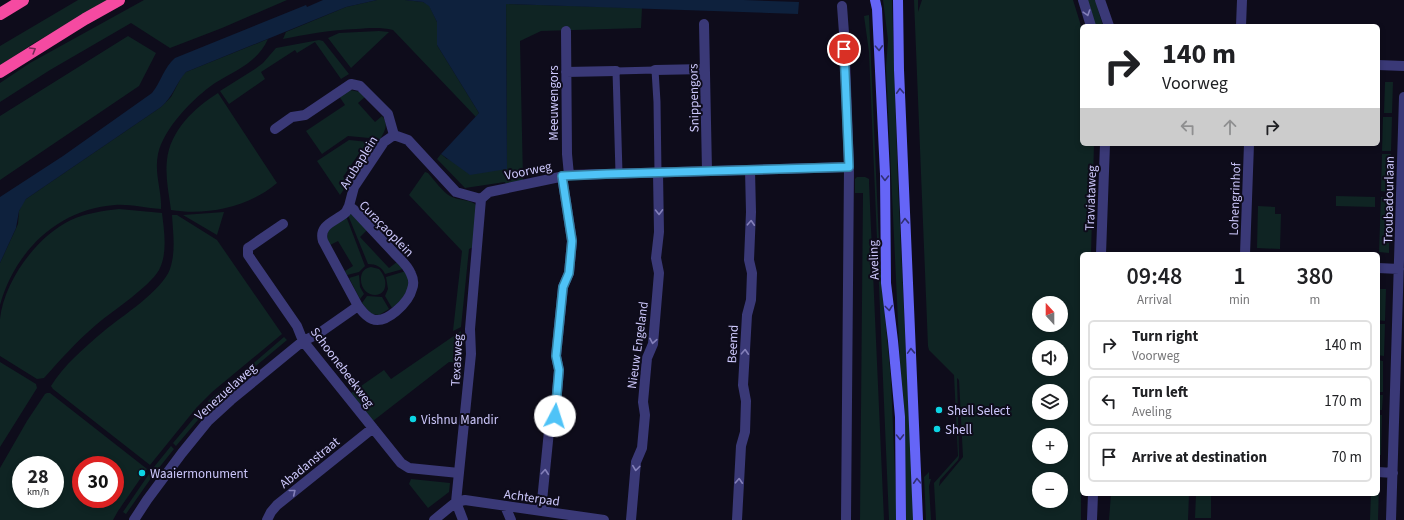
<!DOCTYPE html>
<meta charset="utf-8">
<style>
body{margin:0;font-family:"Source Sans 3",sans-serif;background:#f6f6f6;color:#202124;height:100vh;display:flex;flex-direction:column;font-size:15px;white-space:nowrap}
*{box-sizing:border-box;margin:0}
p{font-size:13px;color:#757577}
.icon{flex:none;width:22px;height:22px;fill:none;stroke:currentColor;stroke-width:2;stroke-linecap:round;stroke-linejoin:round}
.map{position:relative;flex:1;overflow:hidden}
.details{position:absolute;left:1080px;top:252px;width:300px;height:244px;display:flex;flex-direction:column;background:#fff;border-radius:6px;box-shadow:0 2px 6px #0003}
.details>*{flex:none}
.banner{position:absolute;left:1080px;top:24px;width:300px;height:122px;border-radius:6px;box-shadow:0 2px 6px #0003;background:#fff;color:#202124;overflow:hidden}
.needle{width:26px;rotate:339deg}
.fabs{position:absolute;left:1032px;top:296px;display:grid;gap:8px}
.fabs a{display:grid;place-items:center;width:36px;height:36px;border-radius:50%;background:#fff;box-shadow:0 2px 6px #0003;font-size:20px}
.speed{position:absolute;left:12px;top:456px;display:flex;gap:8px;font-size:20px;font-weight:700;text-align:center}
.speed>*{display:grid;place-content:center;width:52px;height:52px;border-radius:50%;background:#fff;box-shadow:0 2px 6px #0003;line-height:1}
.speed small{font-size:10px;font-weight:400}
.speed .limit{border:6px solid #d22;background:#fff;color:#111}
.pin{position:absolute;display:grid;place-items:center;width:34px;height:34px;color:#fff;margin:-17px;border:2px solid #fff;border-radius:50%;box-shadow:0 1px 4px #0007}
.me{position:absolute;width:44px;margin:-22px;rotate:5deg;stroke-linejoin:round;filter:drop-shadow(0 0 3px #0008)}
.turn{display:flex;align-items:center;gap:14px;height:84px;padding:0 16px;font-size:18px}
.turn .icon{width:52px;height:52px;stroke-width:2.5}
.turn b{display:block;font-size:28px;line-height:34px}
.lanes{display:flex;align-items:center;height:38px;padding:0 16px;background:#0003;justify-content:center;gap:20px;direction:ltr}
.lanes .off{opacity:.35}
.eta{display:flex;justify-content:space-evenly;align-items:center;height:68px;text-align:center}
.eta b{font-size:24px;font-weight:600;line-height:28px}
ul{padding:0;list-style:none}
li{display:flex;align-items:center;gap:12px;height:50px;margin:0 8px 6px;padding:0 8px;border:2px solid #e0e0e0;border-radius:6px}
li div{flex:1}
li b{display:block;font-size:15px}
li em{font-style:normal}
.map>svg:first-child{display:block}
.green{fill:#0f2423;fill-rule:evenodd}
.water{fill:#0e213d}
.lines{fill:none;stroke-linecap:round;stroke-linejoin:round}
.pedestrian{stroke:#3a3977;stroke-width:7}
.minor{stroke:#3a3977;stroke-width:10}
.secondary{stroke:#6565f7;stroke-width:10}
.motorway{stroke:#f54aa1;stroke-width:12}
.oneway{stroke:#8480ba}
.oneway2{stroke:#313073}
.oneway3{stroke:#762857}
.route-casing{stroke:#337fa1;stroke-width:10}
.route{stroke:#4fc3f7;stroke-width:7}
.poi-dot{fill:#0cd5e4;stroke:#0e0c1b;stroke-width:1.5}
.labels{text-anchor:middle;stroke-width:4;stroke-linejoin:round;paint-order:stroke}
.street-label{font-size:13px;fill:#cdc8fc;stroke:#0e0c1b}
.poi-label{font-size:13px;fill:#cdc8fc;stroke:#0e0c1b;text-anchor:start}
</style>
<div class="map">
<svg width="1404" height="520" viewBox="0 0 1404 520">
<rect width="100%" height="100%" fill="#0e0c1b"/>
<path class="green" d="M78,0H111L34,43L0,66V46Z
M144,0H287L222,28L170,48L131,23L50,70L0,102V83L30,63Z
M377,0H405L423,2L429,5L437,22V45L479,113L476,117L393,30C381,27 369,28 356,29C331,30 307,34 283,39L286,32L346,7Z
M883,0H892L898,185L914,520H906L904,449L886,67L888,40Z
M914,0H918V12L922,0H1073L1082,29V144H1094L1091,254H1082L1081,520H936L934,483L958,456L954,375L929,350L928,346ZM1039,303H1061V325H1039ZM1039,347H1061V369H1039ZM957,378L959,380L963,457L939,486L940,480L958,460L959,457ZM1039,391H1061V413H1039ZM1039,435H1061V457H1039ZM1039,479H1061V501H1039Z
M1087,0H1095L1103,26H1095Z
M506,4L642,8L641,28L541,31L520,41L523,180L506,184L505,182L465,188L437,159L441,154L447,159L507,169Z
M869,15L880,264L891,380L897,520H889L869,52L864,16Z
M379,31L389,32L351,68L328,38L339,33Z
M128,36L156,53L139,86L0,180V116Z
M268,39C257,63 236,70 215,83C193,98 164,128 158,154C154,174 162,191 161,209C145,208 130,204 115,205C58,209 15,251 0,305V263L18,224L19,211L22,204L26,199L161,107L171,97L182,76L186,72Z
M319,40L323,41L349,74L341,79L315,42L297,53L295,50L261,72L265,79L229,104L220,91L255,69L263,63L276,48Z
M1385,82H1393L1392,113H1384Z
M350,90L360,92L365,97L358,103L375,122L382,116C389,124 385,131 380,139L348,136L322,154L306,131L345,105L339,96Z
M218,93L277,183C249,207 207,216 171,210C169,194 165,177 167,160C170,131 194,108 218,93Z
M1383,117H1392L1391,151H1382Z
M349,140L378,143L368,157L360,152L343,177L349,182L340,195L317,161Z
M1382,154H1391L1390,192L1381,191Z
M425,172L428,173C434,180 443,192 450,196C458,201 472,199 477,206L473,247L469,249L461,327L453,331L462,251L409,195Z
M857,177H865L869,179V183L884,520H860L863,193H855V179Z
M1336,196L1375,197V207L1336,206Z
M1381,197H1390L1389,253L1379,252Z
M1258,206L1275,207V214H1281L1280,249L1257,248Z
M119,209L162,213C164,230 168,253 159,270C149,287 114,310 97,324C78,340 61,359 44,378L37,379L0,356C0,343 0,331 0,319C4,281 37,236 71,220C87,213 102,211 119,209Z
M224,212L217,235L183,215Z
M350,213L367,230L360,237L389,268L397,262L403,269L385,274C382,267 376,264 368,264L348,215Z
M172,215H177L217,240L282,334L212,392L197,407L150,465L53,389L51,386C64,365 85,347 104,331C122,316 162,291 170,269C176,251 173,233 172,215Z
M346,216L365,266L359,272L347,275L345,271L353,266L338,241L330,245L327,240L328,230Z
M371,267L379,269C382,272 384,276 385,280C389,302 359,299 361,277C362,271 365,268 371,267Z
M406,271C413,287 405,298 392,308L385,296L388,289L386,277Z
M359,275L360,287L364,294L360,299L349,278Z
M1378,289H1386L1385,321L1378,320Z
M367,296L382,297L389,309L379,315L371,314L362,303Z
M1378,324H1385L1384,356L1378,355Z
M461,331L462,351L461,363L449,362L373,421L351,393L384,370L391,379Z
M284,337L287,340L251,370L249,367Z
M1378,360L1383,361V392H1378Z
M0,362L36,384L37,388L0,447Z
M246,369L248,372L211,404L208,401Z
M47,393H50L147,469L118,511L113,520H0V468L27,421L45,394ZM21,465H55V499H21ZM81,465H115V499H81Z
M1378,395H1383L1382,410H1378Z
M205,405L208,408L176,446L173,443Z
M1378,415H1382L1381,455H1378Z
M171,446L174,449L158,469L154,467Z
M151,471L154,474L126,514L123,512Z
M929,472V479H931L929,486L931,520H926L924,477Z
M411,479L450,483L449,492L428,508L409,484Z
M1378,483H1379L1378,520H1370L1371,494H1378Z
M1111,494H1189L1188,520H1109Z
M1196,494H1211V518H1195Z"/>
<path class="water" d="M323,0H377L346,7L186,72C176,83 173,97 161,107L26,199L19,211L16,228L0,263V197L63,156L152,93C161,82 164,67 175,58L306,5L307,7Z
M405,0H743L799,2L798,14L506,4L507,169L470,175L441,154L479,113L437,45V22L429,6L423,2Z"/>
<g class="lines">
<path class="pedestrian" d="M619,173L616,71L655,70L657,102L658,173"/>
<path class="minor" d="M1083,0L1091,26
M1100,0L1109,26
M842,6L844,33L849,167L846,520
M704,24L707,171
M1241,26L1242,0
M566,31L567,154L569,175
M1378,65L1404,66
M655,70L705,69
M566,72L616,71
M275,129L292,117L305,115L351,84L360,86L388,114L394,135L384,142L354,187L349,206
M394,135L408,140L456,192L481,199
M481,199L489,192L569,175L849,167
M349,206L354,210C368,225 382,240 396,255C401,260 408,266 411,274C413,278 414,284 412,289C409,302 386,325 372,319C366,317 362,311 358,306L323,241C318,224 337,221 346,212C347,210 348,208 349,206Z
M283,224L251,246L248,248V255L297,326L303,341L401,463L409,468L459,473
M1101,254L1105,144
M1245,254L1249,144
M1378,268L1399,269
M1378,472L1393,473
M505,506L511,520
M541,511L549,431L555,415L559,370L556,356L563,287L569,273L572,241L562,176
M134,520L147,500L182,453L208,421L231,400L303,341L318,334L358,306
M267,520L271,512L277,505L373,428
M434,520L456,502L465,500L604,520
M463,520L456,502L471,354L470,329L481,199
M631,520L636,462L642,448L645,415L643,402L647,358L653,344L659,273L656,258L659,232L658,173
M737,520L741,446L745,432L746,401L743,385L747,315L751,300L752,273L749,260L751,212L750,170
M1092,520L1093,494
M1391,520L1404,97"/>
<path class="secondary" d="M875,0L877,9L885,174L886,283L893,341L900,417L901,520
M898,0L899,70L918,520"/>
<path class="motorway" d="M0,14L23,0
M0,72L85,19L119,0"/>
</g>
<defs><path id="oneway-chevron" d="M-2-3.5L2.5 0L-2 3.5" fill="none" stroke-width="1.6" stroke-linecap="round" stroke-linejoin="round"/></defs>
<g class="oneway">
<use href="#oneway-chevron" transform="translate(1087 13) rotate(72)"/>
<use href="#oneway-chevron" transform="translate(659 212) rotate(89)"/>
<use href="#oneway-chevron" transform="translate(751 223) rotate(-87)"/>
<use href="#oneway-chevron" transform="translate(653 341) rotate(100)"/>
<use href="#oneway-chevron" transform="translate(745 352) rotate(-87)"/>
<use href="#oneway-chevron" transform="translate(636 468) rotate(97)"/>
<use href="#oneway-chevron" transform="translate(545 472) rotate(-85)"/>
<use href="#oneway-chevron" transform="translate(739 481) rotate(-87)"/>
<use href="#oneway-chevron" transform="translate(293 492) rotate(-39)"/>
</g>
<g class="oneway2">
<use href="#oneway-chevron" transform="translate(879 48) rotate(87)"/>
<use href="#oneway-chevron" transform="translate(900 91) rotate(-93)"/>
<use href="#oneway-chevron" transform="translate(885 178) rotate(91)"/>
<use href="#oneway-chevron" transform="translate(905 221) rotate(-92)"/>
<use href="#oneway-chevron" transform="translate(889 308) rotate(83)"/>
<use href="#oneway-chevron" transform="translate(911 351) rotate(-92)"/>
<use href="#oneway-chevron" transform="translate(900 437) rotate(89)"/>
<use href="#oneway-chevron" transform="translate(917 481) rotate(-93)"/>
</g>
<use class="oneway3" href="#oneway-chevron" transform="translate(33 50) rotate(-31)"/>
<g class="lines">
<defs>
<path id="route" d="M555,416L559,370L556,356L563,287L569,273L572,241L562,176L606,174L849,167L844,49"/>
</defs>
<use href="#route" class="route-casing"/>
<use href="#route" class="route"/>
</g>
<g class="poi-dot">
<circle cx="939" cy="410" r="4"/>
<circle cx="413" cy="419" r="4"/>
<circle cx="937" cy="429" r="4"/>
<circle cx="142" cy="473" r="4"/>
</g>
<g class="labels">
<g class="street-label">
<text transform="translate(693 98) rotate(-91)" y="5">Snippengors</text>
<text transform="translate(553 103) rotate(-90)" y="5">Meeuwengors</text>
<text transform="translate(358 162) rotate(-58)" y="5">Arubaplein</text>
<text transform="translate(528 170) rotate(-12)" y="5">Voorweg</text>
<text transform="translate(1090 198) rotate(-88)" y="5">Traviataweg</text>
<text transform="translate(1234 199) rotate(-88)" y="5">Lohengrinhof</text>
<text transform="translate(1388 200) rotate(-89)" y="5">Troubadourlaan</text>
<text transform="translate(387 228) rotate(46)" y="5">Curaçaoplein</text>
<text transform="translate(873 260) rotate(-92)" y="5">Aveling</text>
<text transform="translate(732 344) rotate(-87)" y="5">Beemd</text>
<text transform="translate(637 345) rotate(-82)" y="5">Nieuw Engeland</text>
<text transform="translate(456 360) rotate(-87)" y="5">Texasweg</text>
<text transform="translate(343 367) rotate(53)" y="5">Schoonebeekweg</text>
<text transform="translate(225 391) rotate(-42)" y="5">Venezuelaweg</text>
<text transform="translate(309 462) rotate(-39)" y="5">Abadanstraat</text>
<text transform="translate(532 497) rotate(8)" y="5">Achterpad</text>
</g>
<g class="poi-label">
<text x="947" y="415">Shell Select</text>
<text x="421" y="424">Vishnu Mandir</text>
<text x="945" y="434">Shell</text>
<text x="150" y="478">Waaiermonument</text>
</g>
</g>
</svg>
<div class="fabs">
<a><svg class="needle" viewBox="-14 -14 28 28"><path d="M0-13l5 13h-10z" fill="#e53935"/><path d="M0 13l5-13h-10z" fill="#757577"/></svg></a>
<a><svg class="icon" aria-label="sound" viewBox="0 0 24 24"><path d="M4 9h4l5-4v14l-5-4H4zM17 9q2 3 0 6"/></svg></a>
<a><svg class="icon" aria-label="layers" viewBox="0 0 24 24"><path d="M12 4l9 5-9 5-9-5zM3 14l9 5 9-5"/></svg></a>
<a>+</a>
<a>−</a>
</div>
<div class="speed"><div>28<small>km/h</small></div><div class="limit">30</div></div>
<div class="pin" style="left:844px;top:49px;background:#d93025"><svg class="icon" aria-label="arrive" viewBox="0 0 24 24"><path d="M6 21V4h12l-3 4 3 4H6"/></svg></div>
<svg class="me" style="left:555px;top:416px" viewBox="-20 -20 40 40"><circle r="19" fill="#fff"/><path d="M0-13L10 11 0 6-10 11z" fill="#4fc3f7"/></svg>
<div class="banner">
<div class="turn"><svg class="icon" aria-label="right" viewBox="0 0 24 24"><path d="M7 20v-9h11M14 6l5 5-5 5"/></svg><div><b>140 m</b>Voorweg</div></div>
<div class="lanes"><svg class="icon off" aria-label="left" viewBox="0 0 24 24"><path d="M17 20v-9H6M10 6l-5 5 5 5"/></svg><svg class="icon off" aria-label="ahead" viewBox="0 0 24 24"><path d="M12 20V5M6 11l6-6 6 6"/></svg><svg class="icon" aria-label="right" viewBox="0 0 24 24"><path d="M7 20v-9h11M14 6l5 5-5 5"/></svg></div>
</div>
<section class="details">
<div class="eta">
<div><b>09:48</b><p>Arrival</p></div>
<div><b>1</b><p>min</p></div>
<div><b>380</b><p>m</p></div>
</div>
<ul>
<li><svg class="icon" aria-label="right" viewBox="0 0 24 24"><path d="M7 20v-9h11M14 6l5 5-5 5"/></svg><div><b>Turn right</b><p>Voorweg</p></div><em>140 m</em></li>
<li><svg class="icon" aria-label="left" viewBox="0 0 24 24"><path d="M17 20v-9H6M10 6l-5 5 5 5"/></svg><div><b>Turn left</b><p>Aveling</p></div><em>170 m</em></li>
<li><svg class="icon" aria-label="arrive" viewBox="0 0 24 24"><path d="M6 21V4h12l-3 4 3 4H6"/></svg><div><b>Arrive at destination</b></div><em>70 m</em></li>
</ul>
</section>
</div>
